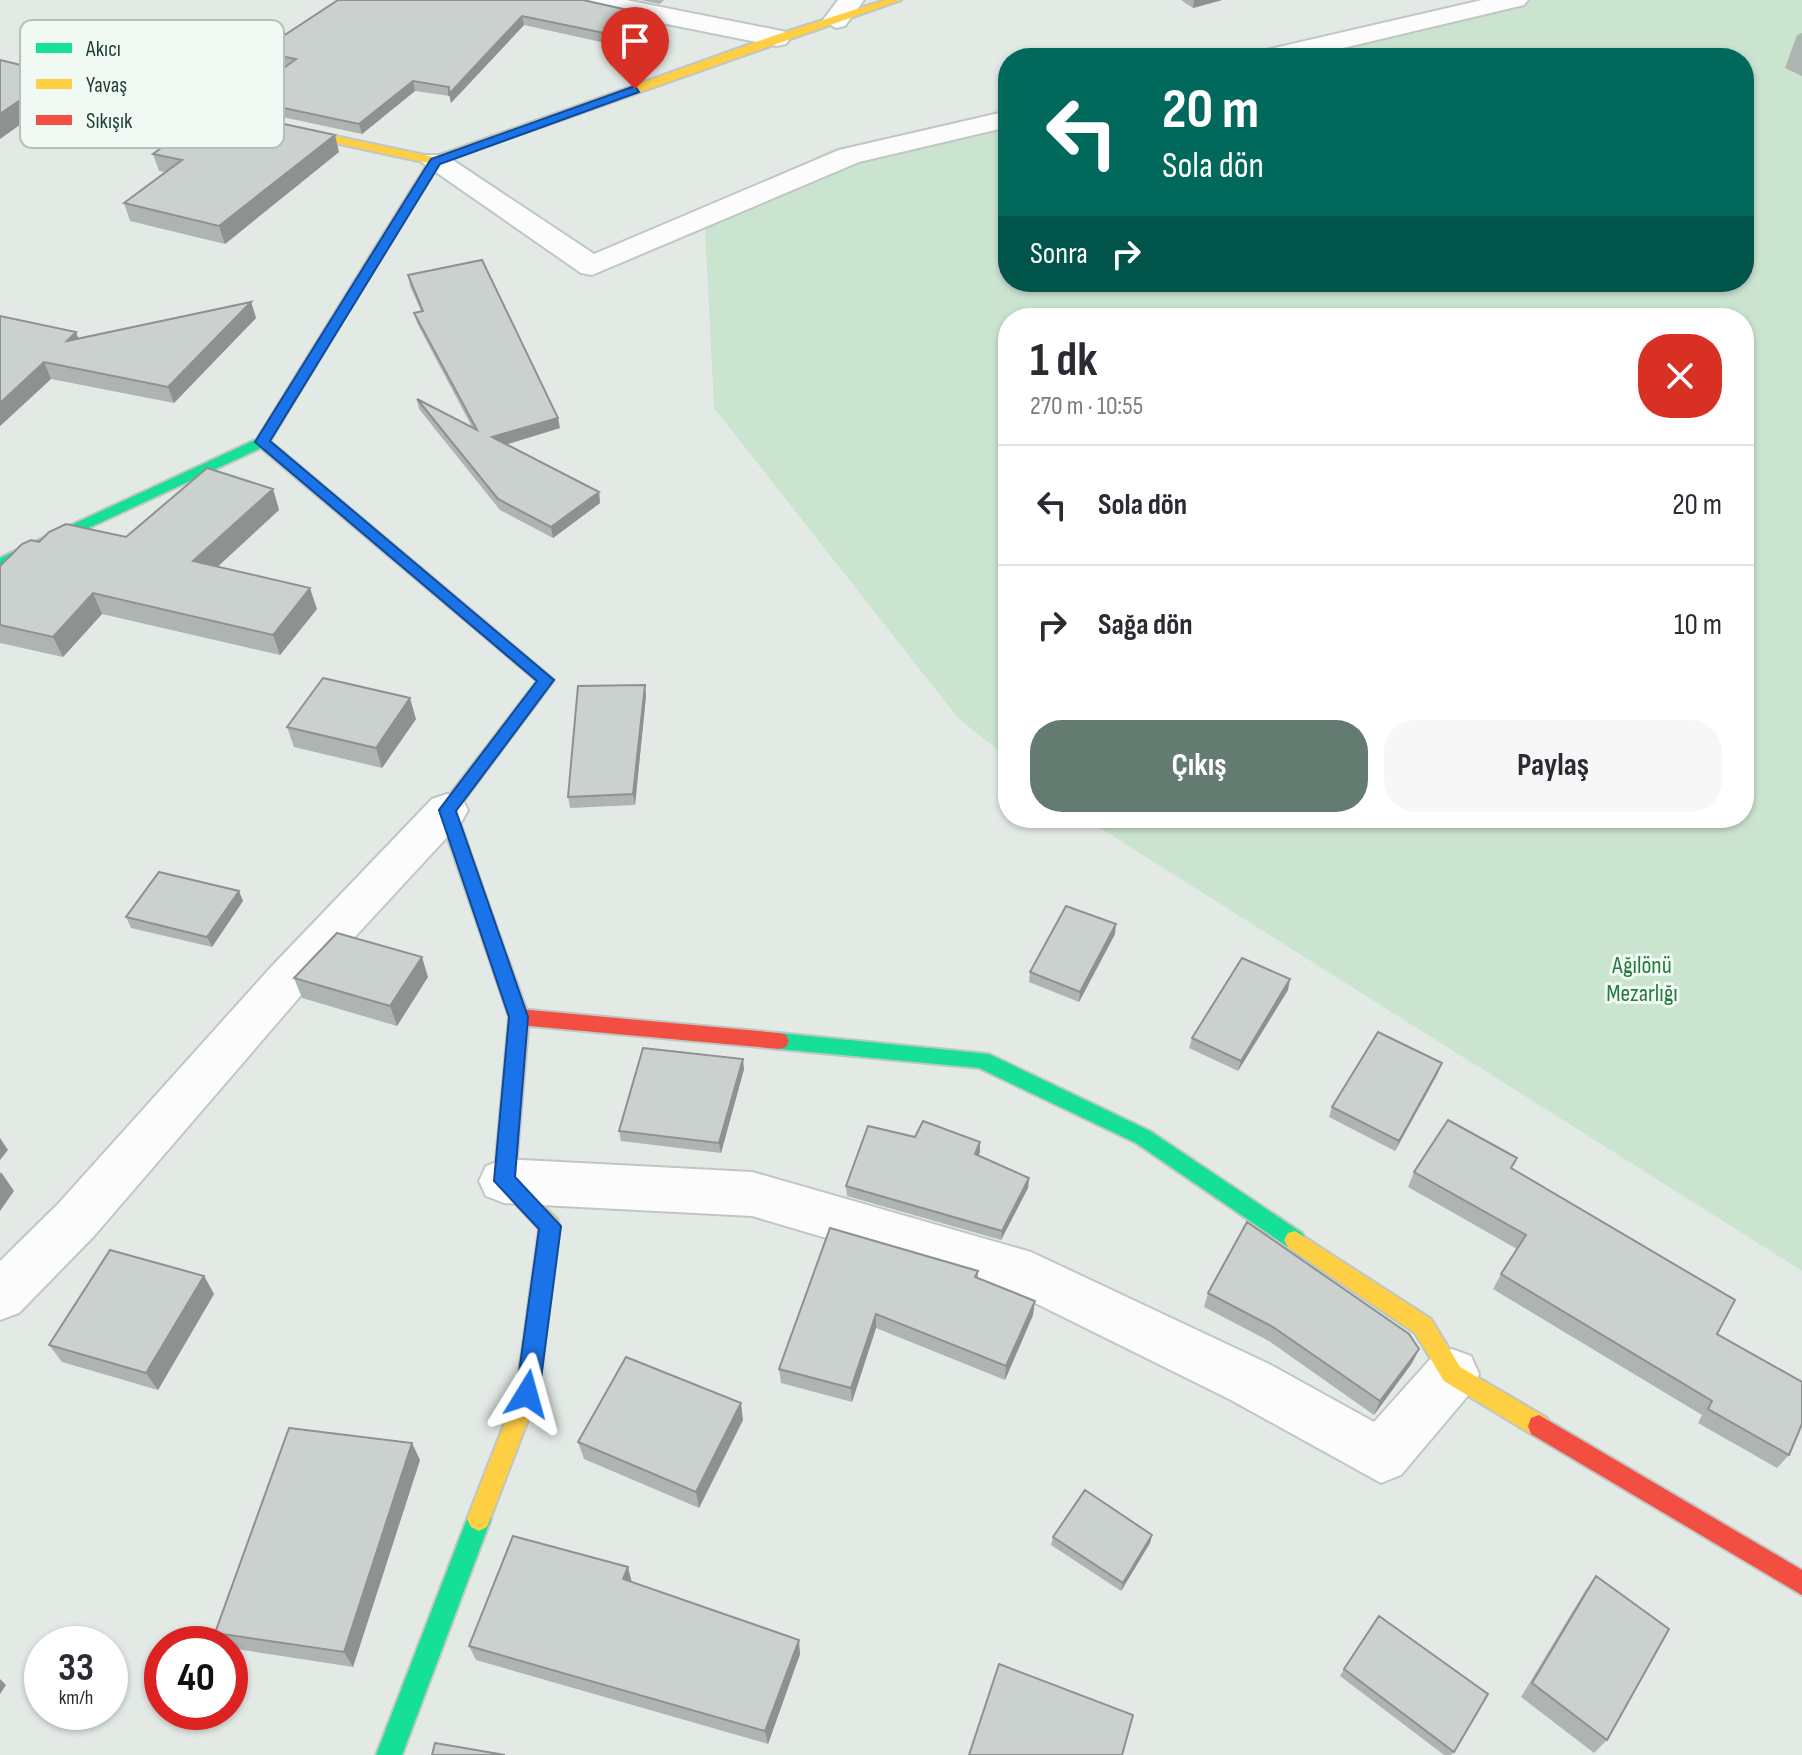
<!DOCTYPE html>
<html lang="tr">
<meta charset="utf-8">
<style>
body{margin:0;font-family:"Sofia Sans Condensed",sans-serif;background:#f7f7f7;color:#2b2b33;height:100vh;display:flex;flex-direction:column;font-size:30px;white-space:nowrap}
*{box-sizing:border-box;margin:0}
p{font-size:26px;color:#7c7c81}
.icon{flex:none;width:44px;height:44px;fill:none;stroke:currentColor;stroke-width:2;stroke-linecap:round;stroke-linejoin:round}
.map{position:relative;flex:1;overflow:hidden}
.sheet{position:absolute;left:998px;top:308px;width:756px;height:520px;display:flex;flex-direction:column;background:#fff;border-radius:32px;box-shadow:0 2px 6px #0004}
.sheet>*{flex:none}
.guide{position:absolute;left:998px;top:48px;width:756px;height:244px;border-radius:32px;box-shadow:0 2px 6px #0004;background:#00695c;color:#fff;overflow:hidden}
.speed{position:absolute;left:24px;top:1626px;display:flex;gap:16px;font-size:40px;font-weight:700;text-align:center}
.speed>*{display:grid;place-content:center;width:104px;height:104px;border-radius:50%;background:#fff;box-shadow:0 2px 6px #0004;line-height:1}
.speed small{font-size:20px;font-weight:400}
.speed .limit{border:12px solid #d22;background:#fff;color:#111}
.pin{position:absolute;display:grid;place-items:center;width:68px;height:68px;color:#fff;margin:-82px -34px;border-radius:50% 50% 50% 0;rotate:-45deg;box-shadow:0 0 8px #0007}
.pin .icon{rotate:45deg}
.me{position:absolute;width:88px;margin:-44px;rotate:8deg;stroke-linejoin:round;filter:drop-shadow(0 0 6px #0008)}
.turn{display:flex;align-items:center;gap:28px;height:168px;padding:0 32px;font-size:36px}
.turn .icon{width:104px;height:104px;stroke-width:2.5}
.turn b{display:block;font-size:56px;line-height:68px}
.then{display:flex;align-items:center;height:76px;padding:0 32px;background:#0003;gap:16px;font-size:30px}
.round{display:grid;place-items:center;flex:none;width:84px;height:84px;border-radius:32px;background:#f7f7f7}
.summary{display:flex;align-items:center;justify-content:space-between;height:136px;padding:0 32px}
h1{font-size:48px;font-weight:700;line-height:60px}
.action{display:flex;gap:16px;margin-top:auto;padding:16px 32px}
.action a{flex:1;height:92px;border-radius:32px;background:#647b72;color:#fff;font-size:32px;font-weight:700;line-height:92px;text-align:center}
.action a+a{background:#f7f7f7;color:#2b2b33}
ul{padding:0;list-style:none}
li{display:flex;align-items:center;gap:24px;height:120px;padding:0 32px;border-top:2px solid #e1e1e2}
li div{flex:1}
li b{display:block;font-size:30px}
li em{font-style:normal}
.map>svg:first-child{display:block}
.green{fill:#cbe4d0}
.lines{fill:none;stroke-linecap:round;stroke-linejoin:round}
.street-casing{stroke:#c0c7c3;stroke-width:4}
.fast-casing{stroke:#bfc7c3;stroke-width:4}
.slow-casing{stroke:#bfc7c3;stroke-width:4}
.jam-casing{stroke:#bfc7c3;stroke-width:4}
.street{fill:#fbfcfb;fill-rule:evenodd}
.fast{fill:#16e098;fill-rule:evenodd}
.slow{fill:#ffcf43;fill-rule:evenodd}
.jam{fill:#f24e42;fill-rule:evenodd}
.wall{fill:#aeb4b1}
.shaded-wall{fill:#8d9290}
.building{fill:#cad1ce;stroke:#8d9290;stroke-width:2}
.route{fill:#1a73e8;stroke:#114b97;stroke-width:2}
.labels{text-anchor:middle;stroke-width:6;stroke-linejoin:round;paint-order:stroke}
.park-label{font-size:24px;fill:#26793d;stroke:#f1f9f4}
.key{fill:#f1f9f4;stroke:#b2c1ba;stroke-width:2}
.key-label{font-size:22px;fill:#1f3f33}
</style>
<div class="map">
<svg width="1802" height="1755" viewBox="0 0 1802 1755">
<rect width="100%" height="100%" fill="#e3eae6"/>
<path class="green" d="M1519,0H1802V1271L1084,818H1744V318H1008V758L958,718L714,408L704,210L833,149L1008,111V282H1744V58H1252Z"/>
<g class="lines">
<defs>
<path id="street" d="M574,0H626L777,30L786,32L790,38L786,44L777,46L587,8Z
M838,0H864L845,26L836,28L823,20Z
M1482,0H1528L1524,5L1301,58H1253L1257,52Z
M1008,111V127L859,162L592,275L581,273L420,161L425,155H445L594,254L839,150Z
M447,794L462,799L468,810L462,821L303,993L94,1236L19,1313L0,1320V1261L58,1204L271,967L432,799Z
M504,1159L752,1172L1031,1252L1269,1364L1374,1422L1433,1356L1452,1349L1471,1356L1479,1374L1471,1392L1401,1475L1381,1483L1231,1400L1019,1295L752,1216L504,1203L486,1196L479,1181L486,1166Z"/>
<path id="fast" d="M371,260L377,264L270,441L554,680L456,811L495,923L493,928H479L477,923L438,810L537,681L261,448L0,569V558L257,439L365,264Z
M779,1033L989,1054L1150,1131L1302,1233L1306,1240L1302,1247L1295,1249L1288,1247L1136,1143L979,1068L779,1049L772,1047L769,1041L772,1035Z
M479,1507L487,1511L491,1519L402,1755H376L467,1519L471,1511Z"/>
<path id="slow" d="M885,0H901L439,163L377,264L371,268L365,264L428,163L0,71V65L434,157L773,36Z
M486,916L493,918L495,923L529,1017L515,1178L557,1219L560,1226L538,1394L487,1527L479,1531L471,1527L467,1519L516,1394L539,1229L494,1181L509,1017L477,923L479,918Z
M1295,1231L1431,1319L1460,1367L1547,1418L1550,1426L1547,1434L1539,1437L1531,1434L1444,1381L1415,1333L1288,1247L1284,1240L1288,1233Z"/>
<path id="jam" d="M519,1009L779,1033L786,1035L789,1041L786,1047L779,1049L519,1025L512,1022L509,1017L512,1012Z
M1539,1415L1802,1570V1595L1531,1434L1528,1426L1531,1418Z"/>
</defs>
<use href="#street" class="street-casing"/>
<use href="#fast" class="fast-casing"/>
<use href="#slow" class="slow-casing"/>
<use href="#jam" class="jam-casing"/>
<use href="#street" class="street"/>
<use href="#fast" class="fast"/>
<use href="#slow" class="slow"/>
<use href="#jam" class="jam"/>
</g>
<path class="wall" d="M338,0L638,21L610,44L524,25L451,103L450,96L415,91L362,134L244,109L241,99L286,66L261,61L259,52Z
M641,0H664L660,4Z
M1181,0H1222L1193,8Z
M1802,33V76L1785,68L1797,35Z
M339,152L225,244L130,221L124,203L165,172L159,171L153,154Z
M408,275L560,428L506,445L599,492L600,503L553,538L500,510L419,409L417,399L472,427L417,323L414,313L421,311L410,286Z
M251,302L256,318L174,403L51,379L0,426V316L76,332L78,338Z
M273,489L279,510L217,567L317,609L280,655L102,614L63,657L0,643V566L39,542L126,537Z
M645,685L646,696L635,805L570,808L568,797Z
M416,719L382,768L294,747L287,727Z
M243,901L212,947L131,928L126,917Z
M1115,934L1079,1002L1029,982L1030,972Z
M428,977L397,1026L302,998L294,978Z
M1288,990L1238,1071L1189,1048L1192,1038Z
M744,1069L721,1153L621,1141L619,1131Z
M1438,1073L1395,1151L1329,1117L1332,1107Z
M980,1152L978,1156L1029,1178L1028,1188L1001,1240L847,1196L846,1186Z
M1512,1169L1717,1334L1789,1455L1777,1468L1698,1423L1702,1415L1493,1289L1501,1274L1517,1249L1408,1187L1414,1172Z
M830,1228L978,1271V1278L1033,1315L1005,1380L876,1328L852,1402L781,1383L779,1369Z
M204,1276L214,1294L158,1390L62,1362L49,1345Z
M1208,1293L1419,1349L1412,1363L1374,1415L1269,1341L1204,1307Z
M743,1420L699,1508L584,1459L578,1442Z
M420,1460L353,1667L230,1648V1644H224L215,1633Z
M1152,1535L1150,1543L1121,1591L1051,1545L1053,1537Z
M1596,1576L1607,1740L1594,1753L1521,1697L1585,1591Z
M632,1582L800,1654L768,1744L476,1660L469,1646Z
M1344,1669L1454,1752L1451,1755H1444L1340,1676Z"/>
<path class="shaded-wall" d="M1194,0H1222L1193,8Z
M637,12L638,21L610,44L609,34Z
M522,16L524,25L451,103L449,94Z
M58,74L65,93L0,139V114Z
M413,81L415,91L362,134L359,124Z
M335,135L339,152L225,244L219,226Z
M251,302L256,318L174,403L168,387Z
M76,332L82,349L67,341Z
M44,362L51,379L0,426V403Z
M558,418L560,428L494,448L492,437Z
M273,489L279,510L201,582L193,561Z
M599,492L600,503L553,538L551,527Z
M310,588L317,609L280,655L273,635Z
M93,593L102,614L63,657L53,637Z
M645,685L646,696L635,805L633,794Z
M410,698L416,719L382,768L376,748Z
M239,891L243,901L212,947L207,937Z
M1116,924L1115,934L1079,1002L1080,992Z
M422,957L428,977L397,1026L390,1006Z
M1290,979L1288,990L1238,1071L1241,1061Z
M743,1059L744,1069L721,1153L719,1143Z
M1442,1063L1438,1073L1395,1151L1399,1141Z
M0,1138L8,1150L0,1160Z
M980,1142V1152L974,1164L975,1154Z
M1,1172L14,1191L0,1211V1174Z
M1029,1178L1028,1188L1001,1240L1002,1231Z
M204,1276L214,1294L158,1390L146,1373Z
M1035,1301L1033,1315L1005,1380L1006,1366Z
M876,1314V1328L852,1402L851,1388Z
M1419,1349L1412,1363L1374,1415L1380,1401Z
M741,1403L743,1420L699,1508L696,1492Z
M412,1443L420,1460L353,1667L344,1652Z
M1152,1535L1150,1543L1121,1591L1123,1583Z
M628,1567L632,1583L623,1579Z
M799,1640L800,1654L768,1744L765,1731Z
M0,1679L6,1685L0,1694Z"/>
<path class="building" d="M338,0H583L637,12L609,34L522,16L449,94V87L413,81L359,124L241,99L296,59L259,52Z
M0,60L58,74L0,114Z
M214,109L335,135L219,226L124,203L182,160L153,154Z
M482,260L558,418L492,437L599,492L551,527L498,499L417,399L477,430L414,313L423,311L408,275Z
M251,302L168,387L44,362L0,403V316L76,332L67,341Z
M207,468L273,489L193,561L310,588L273,635L93,593L53,637L0,625V566L22,544L31,540L39,542L49,532L66,524L126,537Z
M323,678L410,698L376,748L287,727Z
M645,685L633,794L568,797L578,686Z
M159,872L239,891L207,937L126,917Z
M1066,906L1116,924L1080,992L1030,972Z
M337,933L422,957L390,1006L294,978Z
M1242,958L1290,979L1241,1061L1192,1038Z
M1378,1032L1442,1063L1399,1141L1332,1107Z
M643,1048L743,1059L719,1143L619,1131Z
M1448,1120L1517,1158L1511,1168L1735,1300L1717,1334L1802,1382V1424L1789,1455L1708,1409L1712,1401L1501,1274L1526,1235L1414,1172Z
M923,1121L980,1142L975,1154L1029,1178L1002,1231L846,1186L868,1126L915,1137Z
M1247,1222L1409,1334L1419,1349L1380,1401L1273,1327L1208,1293Z
M830,1228L978,1271L975,1277L1035,1301L1006,1366L876,1314L851,1388L779,1369Z
M110,1250L204,1276L146,1373L49,1345Z
M626,1357L741,1403L696,1492L578,1442Z
M289,1428L412,1443L344,1652L215,1633Z
M1085,1490L1152,1535L1123,1583L1053,1537Z
M513,1536L628,1567L623,1579L799,1640L765,1731L469,1646Z
M1596,1576L1669,1629L1607,1740L1532,1683Z
M1379,1616L1488,1694L1454,1752L1344,1669Z
M999,1664L1133,1715L1122,1755H969Z
M435,1743L505,1755H432Z"/>
<path class="route" d="M635,86L639,92L440,164L270,441L554,680L456,811L528,1017L515,1177L561,1226L539,1394L535,1401L527,1404L519,1401L516,1394L539,1229L494,1181L509,1017L439,810L537,681L255,442L431,159Z"/>
<g class="labels">
<g class="park-label">
<text x="1642" y="973">Ağılönü<tspan x="1642" dy="28">Mezarlığı</tspan></text>
</g>
</g>
<rect x="20" y="20" width="264" height="128" rx="12" class="key"/>
<rect x="36" y="43" width="36" height="10" fill="#16e098"/>
<rect x="36" y="79" width="36" height="10" fill="#ffcf43"/>
<rect x="36" y="115" width="36" height="10" fill="#f24e42"/>
<g class="key-label">
<text x="86" y="56">Akıcı</text>
<text x="86" y="92">Yavaş</text>
<text x="86" y="128">Sıkışık</text>
</g>
</svg>
<div class="speed"><div>33<small>km/h</small></div><div class="limit">40</div></div>
<div class="pin" style="left:635px;top:89px;background:#d93025"><svg class="icon" aria-label="arrive" viewBox="0 0 24 24"><path d="M6 21V4h12l-3 4 3 4H6"/></svg></div>
<svg class="me" style="left:527px;top:1394px" viewBox="-20 -20 40 40"><path d="M0-17L14 15 0 8-14 15z" fill="#1a73e8" stroke="#fff" stroke-width="4"/></svg>
<div class="guide">
<div class="turn"><svg class="icon" aria-label="left" viewBox="0 0 24 24"><path d="M17 20v-9H6M10 6l-5 5 5 5"/></svg><div><b>20 m</b>Sola dön</div></div>
<div class="then">Sonra<svg class="icon" aria-label="right" viewBox="0 0 24 24"><path d="M7 20v-9h11M14 6l5 5-5 5"/></svg></div>
</div>
<section class="sheet">
<div class="summary"><div><h1>1 dk</h1><p>270 m · 10:55</p></div><a class="round" style="background:#d93025;color:#fff"><svg class="icon" aria-label="close" viewBox="0 0 24 24"><path d="M6 6l12 12M18 6L6 18"/></svg></a></div>
<ul>
<li><svg class="icon" aria-label="left" viewBox="0 0 24 24"><path d="M17 20v-9H6M10 6l-5 5 5 5"/></svg><div><b>Sola dön</b></div><em>20 m</em></li>
<li><svg class="icon" aria-label="right" viewBox="0 0 24 24"><path d="M7 20v-9h11M14 6l5 5-5 5"/></svg><div><b>Sağa dön</b></div><em>10 m</em></li>
</ul>
<div class="action"><a>Çıkış</a><a>Paylaş</a></div>
</section>
</div>
